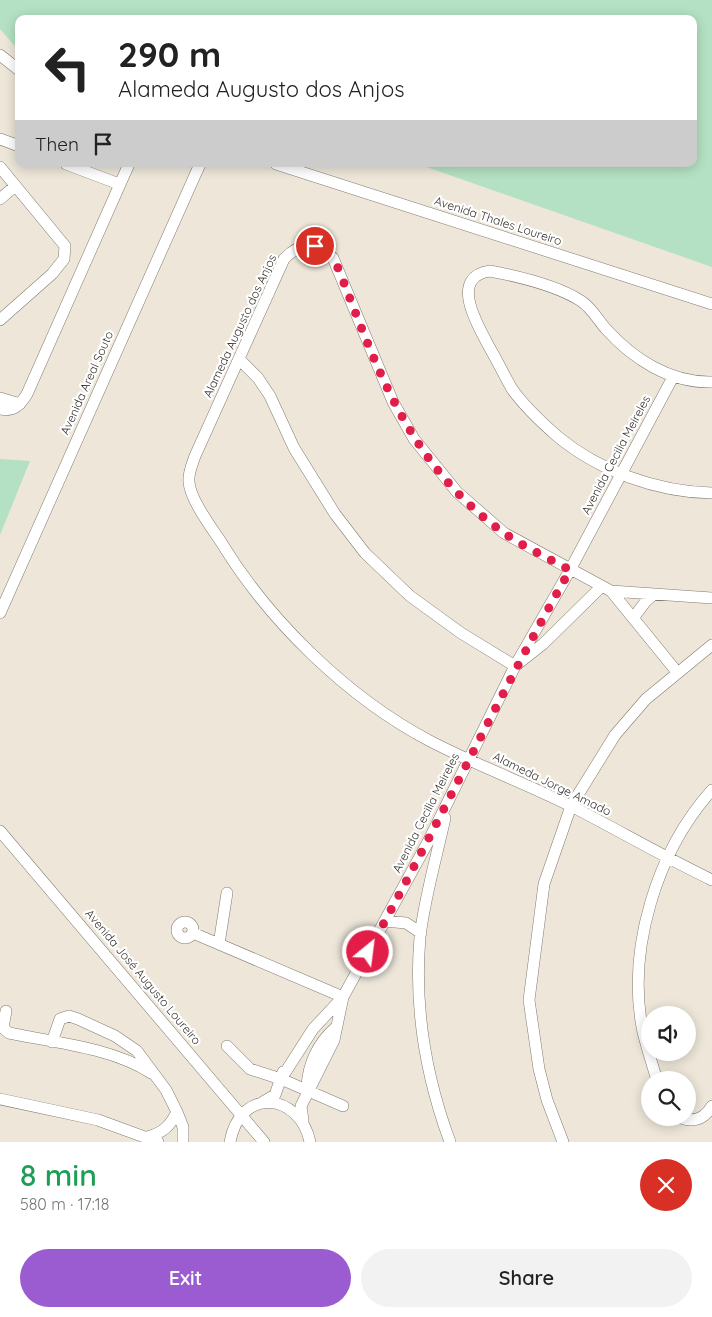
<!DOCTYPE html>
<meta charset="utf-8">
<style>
body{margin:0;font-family:Quicksand,sans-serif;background:#f2f2f2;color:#222;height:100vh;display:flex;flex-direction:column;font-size:19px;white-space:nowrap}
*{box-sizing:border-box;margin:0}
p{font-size:16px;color:#767676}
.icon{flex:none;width:28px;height:28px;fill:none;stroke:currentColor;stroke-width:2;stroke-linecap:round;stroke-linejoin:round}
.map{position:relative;height:1142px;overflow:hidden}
.drawer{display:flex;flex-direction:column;background:#fff;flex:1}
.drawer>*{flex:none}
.guide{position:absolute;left:15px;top:15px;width:682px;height:152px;border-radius:10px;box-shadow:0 2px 12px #0003;background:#fff;color:#222;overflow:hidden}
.controls{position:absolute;left:641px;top:1006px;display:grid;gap:10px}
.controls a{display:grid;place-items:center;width:55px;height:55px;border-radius:50%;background:#fff;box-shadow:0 2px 12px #0003;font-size:25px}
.pin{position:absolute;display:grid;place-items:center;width:42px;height:42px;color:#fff;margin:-21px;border:2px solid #fff;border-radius:50%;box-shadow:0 1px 5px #0007}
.me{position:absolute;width:55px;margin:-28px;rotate:29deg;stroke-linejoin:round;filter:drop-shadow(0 0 4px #0008)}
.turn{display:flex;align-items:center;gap:18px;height:105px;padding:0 20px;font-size:22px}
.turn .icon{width:65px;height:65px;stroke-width:2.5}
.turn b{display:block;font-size:35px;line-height:42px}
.then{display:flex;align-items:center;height:48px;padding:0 20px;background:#0003;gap:10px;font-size:19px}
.round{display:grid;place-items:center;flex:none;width:52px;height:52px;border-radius:26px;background:#f2f2f2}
.summary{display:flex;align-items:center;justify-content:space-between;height:85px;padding:0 20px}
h1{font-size:30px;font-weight:600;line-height:38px;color:#1e9e55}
.button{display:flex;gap:10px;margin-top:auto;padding:10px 20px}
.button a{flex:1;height:58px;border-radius:30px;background:#9b5bd1;color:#fff;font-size:20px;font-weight:600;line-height:58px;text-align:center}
.button a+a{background:#f2f2f2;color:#222}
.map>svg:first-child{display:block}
.green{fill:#b4e1c3}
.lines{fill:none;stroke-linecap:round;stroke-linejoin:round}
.minor-casing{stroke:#827b70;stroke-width:12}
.minor{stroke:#fff;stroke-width:11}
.route{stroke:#e11d48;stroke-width:9;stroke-dasharray:0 16.2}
.labels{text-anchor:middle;stroke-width:4.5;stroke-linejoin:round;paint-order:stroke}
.street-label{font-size:12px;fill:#36332e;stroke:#fff}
</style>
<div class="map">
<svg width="712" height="1142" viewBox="0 0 712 1142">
<rect width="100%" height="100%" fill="#ede6d9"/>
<path class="green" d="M0,0H712V267L418,164H694V19H19V51L0,29Z
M0,459L30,461L0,535Z"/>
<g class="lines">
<defs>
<path id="minor" d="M0,55L19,70
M0,139L19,146
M66,164L119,184
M276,164L712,304
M0,167L65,246L64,259L52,274L0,320
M0,199L15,186
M239,359L258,378L270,396L294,448L335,514L365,553L410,596L461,633L515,666L543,644L602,586
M712,382C670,383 633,359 606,329C598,320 591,307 581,301C558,286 516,276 490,271C446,277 481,331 492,352C499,364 505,377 512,389C524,406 541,422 557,436C599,471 657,492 712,493
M0,398L20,404
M0,409C14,412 20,405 27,394L129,164
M611,591L677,672
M712,598L611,591L504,533L457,492L414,439L393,402L333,258C316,243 300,242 284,259L195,456C192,465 188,473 189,482C190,499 211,527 221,542C269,621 348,698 430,741C476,765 525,783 571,806C618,830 664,857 712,880
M0,613L200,164
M634,617L646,601L653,595
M445,818C437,855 424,900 420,937C414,1007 426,1077 450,1142
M0,831L264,1142
M385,921L406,923L421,933
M177 930a8 8 0 1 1 16 0a8 8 0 1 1-16 0Z
M193,933L343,997
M219,944L227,893
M6,1011L3,1028L9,1033C53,1042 113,1048 151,1073
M52,1042L60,1019L69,1016L78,1019L115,1036L137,1051L166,1090L177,1112L183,1127V1142
M227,1046L250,1069L281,1079L343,1106
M281,1079L313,1029L342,998
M657,1080C652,1064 647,1048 643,1032C626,950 657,851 712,790
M307,1087C308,1064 318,1043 335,1028
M0,1099L98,1120L158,1142
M263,1102L275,1095L283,1072
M681,1118C695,1123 705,1118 712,1106
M303,1121L301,1106L334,1040L343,997L428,842L515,666L570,570L673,377
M147,1137C163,1133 170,1126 177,1112
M230,1142C240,1086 300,1093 310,1142
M563,1142L547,1100L539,1069L529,1000L544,884L571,806L615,735L646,699L712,645"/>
</defs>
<use href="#minor" class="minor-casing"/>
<use href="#minor" class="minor"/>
</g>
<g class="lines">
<path class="route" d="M315,246C327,251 333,258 339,270C378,371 410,466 504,533C524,547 548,558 570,570C499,695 438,826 368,952"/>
</g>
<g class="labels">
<g class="street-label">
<text transform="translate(498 221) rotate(18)" y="4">Avenida Thales Loureiro</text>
<text transform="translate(240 326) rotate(-65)" y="4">Alameda Augusto dos Anjos</text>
<text transform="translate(87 383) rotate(-66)" y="4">Avenida Areal Souto</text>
<text transform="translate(616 455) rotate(-62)" y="4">Avenida Cecilia Meireles</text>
<text transform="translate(552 784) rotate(26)" y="4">Alameda Jorge Amado</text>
<text transform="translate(426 813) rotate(-63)" y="4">Avenida Cecilia Meireles</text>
<text transform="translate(143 977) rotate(50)" y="4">Avenida José Augusto Loureiro</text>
</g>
</g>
</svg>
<div class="controls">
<a><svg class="icon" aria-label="sound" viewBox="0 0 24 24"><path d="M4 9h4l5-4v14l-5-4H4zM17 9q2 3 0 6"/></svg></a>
<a><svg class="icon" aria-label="search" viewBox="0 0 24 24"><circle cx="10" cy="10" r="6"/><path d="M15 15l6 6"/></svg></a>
</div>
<div class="pin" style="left:315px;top:246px;background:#d93025"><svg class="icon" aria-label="arrive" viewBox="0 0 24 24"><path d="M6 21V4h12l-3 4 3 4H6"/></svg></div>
<svg class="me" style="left:368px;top:952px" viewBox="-20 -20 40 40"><circle r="17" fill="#e11d48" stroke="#fff" stroke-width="3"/><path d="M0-11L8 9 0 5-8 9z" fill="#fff"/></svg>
<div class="guide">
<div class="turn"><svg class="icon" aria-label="left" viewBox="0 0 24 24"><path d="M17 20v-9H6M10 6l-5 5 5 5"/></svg><div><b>290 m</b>Alameda Augusto dos Anjos</div></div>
<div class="then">Then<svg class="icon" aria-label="arrive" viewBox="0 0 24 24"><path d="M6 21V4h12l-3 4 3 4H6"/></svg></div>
</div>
</div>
<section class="drawer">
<div class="summary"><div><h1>8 min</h1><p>580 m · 17:18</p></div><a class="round" style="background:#d93025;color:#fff"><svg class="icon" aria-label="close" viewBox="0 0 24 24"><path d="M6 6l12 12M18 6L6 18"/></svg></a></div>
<div class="button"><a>Exit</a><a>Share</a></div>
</section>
